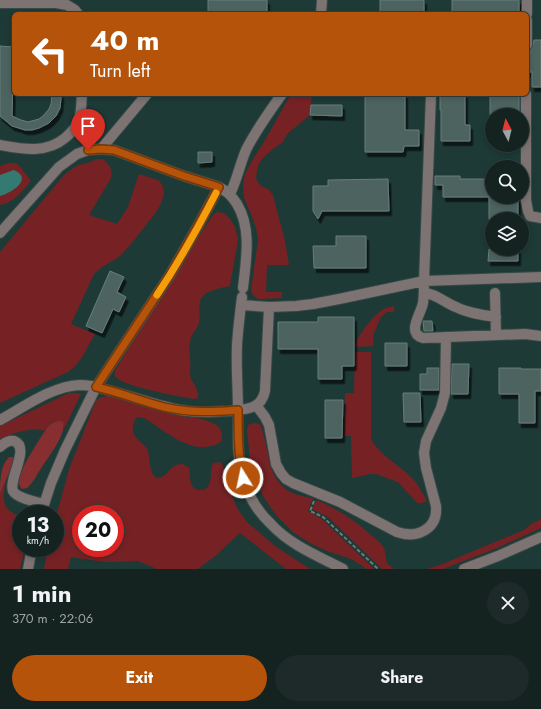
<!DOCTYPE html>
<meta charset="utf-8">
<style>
body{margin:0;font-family:Jost,sans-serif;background:#1d2a29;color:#f1f3f6;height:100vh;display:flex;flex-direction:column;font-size:15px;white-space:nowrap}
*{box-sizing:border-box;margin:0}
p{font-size:13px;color:#9da4a5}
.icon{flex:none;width:22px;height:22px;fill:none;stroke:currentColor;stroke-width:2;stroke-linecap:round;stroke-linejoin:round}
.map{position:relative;height:569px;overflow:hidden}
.side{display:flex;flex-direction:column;background:#142220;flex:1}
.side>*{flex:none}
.guide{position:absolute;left:12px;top:12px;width:517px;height:84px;border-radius:6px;box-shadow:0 2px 6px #0003,0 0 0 1px #333f3e;background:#b45309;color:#fff;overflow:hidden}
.needle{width:26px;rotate:353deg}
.tools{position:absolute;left:485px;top:108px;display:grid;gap:8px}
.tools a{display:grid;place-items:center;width:44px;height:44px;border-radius:50%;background:#142220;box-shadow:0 2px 6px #0003,0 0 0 1px #333f3e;font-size:20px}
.speed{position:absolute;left:12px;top:505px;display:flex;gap:8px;font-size:20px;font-weight:700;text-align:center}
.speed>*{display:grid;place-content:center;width:52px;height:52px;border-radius:50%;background:#142220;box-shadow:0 2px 6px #0003,0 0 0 1px #333f3e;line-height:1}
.speed small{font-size:10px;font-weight:400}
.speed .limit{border:6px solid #d22;background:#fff;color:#111}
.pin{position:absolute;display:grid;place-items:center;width:34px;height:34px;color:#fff;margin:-41px -17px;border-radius:50% 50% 50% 0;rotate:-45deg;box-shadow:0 0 4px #0007}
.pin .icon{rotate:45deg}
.me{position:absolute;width:44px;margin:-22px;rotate:350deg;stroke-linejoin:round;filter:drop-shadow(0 0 3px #0008)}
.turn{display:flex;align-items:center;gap:14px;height:84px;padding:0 12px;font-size:18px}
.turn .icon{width:52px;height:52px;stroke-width:2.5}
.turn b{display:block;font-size:28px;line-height:34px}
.round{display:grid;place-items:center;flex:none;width:42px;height:42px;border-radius:21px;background:#1d2a29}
.overview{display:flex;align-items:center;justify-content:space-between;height:68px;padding:0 12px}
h1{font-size:24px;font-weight:700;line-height:30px}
.action{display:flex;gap:8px;margin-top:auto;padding:8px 12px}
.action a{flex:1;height:46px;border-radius:24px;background:#b45309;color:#fff;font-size:16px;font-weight:700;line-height:46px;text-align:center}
.action a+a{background:#1d2a29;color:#f1f3f6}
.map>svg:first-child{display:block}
.built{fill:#1d3a36;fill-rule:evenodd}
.green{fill:#762225;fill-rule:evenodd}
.forest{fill:#872e30}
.water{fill:#337b72}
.building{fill:#4e6360;stroke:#677d7a;filter:url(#shadow)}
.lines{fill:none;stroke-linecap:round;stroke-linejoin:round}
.minor-casing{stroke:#364946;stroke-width:12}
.path{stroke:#6a7b78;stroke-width:2;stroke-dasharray:4 2;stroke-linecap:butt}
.minor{stroke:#7c7372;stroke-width:10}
.route-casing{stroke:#753606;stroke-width:10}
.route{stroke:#b45309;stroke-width:7}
.slow{stroke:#f59e0b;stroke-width:7}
</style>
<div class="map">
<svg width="541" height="569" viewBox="0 0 541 569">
<defs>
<filter id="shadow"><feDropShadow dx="2.5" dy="4.5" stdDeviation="0" flood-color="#0009"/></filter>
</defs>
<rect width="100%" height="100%" fill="#1a2e2b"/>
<path class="built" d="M0,0H541V569H0ZM14,14H527V94H14ZM492,115H522V145H492ZM492,167H522V197H492ZM492,219H522V249H492ZM21,514H55V548H21ZM81,514H115V548H81Z"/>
<path class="green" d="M291,94H312L311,105L310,115L287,134L283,142L273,149L262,159L258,166L256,177L257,181L261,186L268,189L273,195L285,241L289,265H267L266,292H282V298L259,299C254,297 252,295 251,290L258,240L256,228L253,219L244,198L243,184L245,174L253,159L264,142Z
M96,159H103C110,166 114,170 110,180L89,215L117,224L128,207L139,174L158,180L161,183L163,187L164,193L162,201L157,211L131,244L119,257L102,267L94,274L71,324L95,334C87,347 81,364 68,372L0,403V252L64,175C68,172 72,168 77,166C84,163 89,164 96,159Z
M9,163H15L18,164L31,181C22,191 14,203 0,205V166Z
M218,212L224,213L230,219L235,227L238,238L237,246L230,286C221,288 208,290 202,297C197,303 201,314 199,322C198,328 193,332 191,338C188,346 190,352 190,359C191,365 190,370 190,375C192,383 200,390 198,398L194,399C182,397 119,386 115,376C114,374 115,371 116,369L194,244L213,215L215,213Z
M394,306V312H387L381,317L374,333L373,346L355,347C356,337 373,316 382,310C385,308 389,307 394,306Z
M355,352H371V439L372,441C382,457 401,466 414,480C419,486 423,494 427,501L422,503H417L399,483L395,481L376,474H370L352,478L351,436H344L345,393H354Z
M69,393H75L81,394L63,431L64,426L53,422L44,431C33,426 11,434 0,439V426Z
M107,396H113C131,401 149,408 167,412C182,416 204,417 218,426C222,430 222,435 222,440C219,444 216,445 211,446C192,451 174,438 159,428C152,423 146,417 137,417C134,421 132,426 133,432C135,440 143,442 147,449C151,458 148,471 156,478C170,478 167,464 183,464L189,468C190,476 189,491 201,490C205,490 207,488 209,485C212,478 210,470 213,463L220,462L222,464L224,468L233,498L237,508L247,522L275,546L310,569H286L240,533L214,557L198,569H157L138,561L113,562H103L71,557L68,569H44L48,548H55V521L69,469L95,403C98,398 101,397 107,396ZM81,514H115V548H81Z
M254,423L260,424C263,430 264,438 266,445C270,466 273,485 295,494C301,496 307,497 313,498L308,511L322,519L374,569H367L351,559L327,551L312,544L294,533L277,516L271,508L263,496L254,475L250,459L247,430L248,425Z
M6,481C2,498 1,511 21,516V548H25L20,569H0V494Z
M317,500C337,509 355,520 371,535C375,538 379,541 382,545C389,555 381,561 394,569H382L328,517L312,509Z
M541,519V528L497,548L443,569H427L440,565L524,530L531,524Z"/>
<path class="forest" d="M59,421L63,422C67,434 48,457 42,467C38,472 35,480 30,485C28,488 25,489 22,489C19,486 18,481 19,477C21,469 44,430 50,425C53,422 55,422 59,421Z
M9,457H13L14,461L0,494C0,481 0,466 9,457Z"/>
<path class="water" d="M14,170C34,179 11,193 0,196V175Z"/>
<path class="building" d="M208,0H267V14H208Z
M380,0H424V14H402V12H380Z
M452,0H519V14H452Z
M534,40H541V87H532V72H527V52L531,53V50L533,45Z
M0,46L14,47V79L13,80L12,116L21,120L28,122L39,119L43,116L49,109L51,104L52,94H61V99L60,108L56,116L49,123L39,128L32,130H25L12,126L0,116Z
M365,94H405V130H419V146H404L403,152H365Z
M440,94H465V125H470V141H441V110H440Z
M490,94H519V115H490Z
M311,105H342V116L310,115Z
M198,152H212V162L198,163Z
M435,176H460V179H492V197H518V219H489V197H443V185H435Z
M388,179L389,211H322L318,219L313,211V186H328V180Z
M336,236H366V268H314L313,246H336Z
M489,249H518V261H488Z
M110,271L124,277L117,292L126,297L119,312L113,309L102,333L86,326Z
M318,317H354V366H342V379H318V349H278V322H318Z
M423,321H432L433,331H424Z
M385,343H407V366H385Z
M452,364H469L468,394H451Z
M427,368H439V390H420V374H427Z
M499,368H521V369H541V391H535V423H519V394H499Z
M403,393H420L421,422H404Z
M325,400H343L342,438H325Z"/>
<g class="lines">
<defs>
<path id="minor" d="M527,0V14
M0,3H56L67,5L75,10L78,14
M321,14L322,0
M527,20V45
M526,94V200L528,211L530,216L541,218
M0,145C22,149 46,154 65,138C72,132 77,127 79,119C82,111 81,102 82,94
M101,149L147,94
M230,194C237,180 240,164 246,150C256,130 269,112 282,94
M0,233L59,167L77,154L88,150L101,149L114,150L184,176L219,187C227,191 232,196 237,204C252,229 246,260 243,288
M541,277L424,281C424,288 424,296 423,303C421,314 406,333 423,338L525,334L541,336
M424,293C435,293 445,303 456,307C468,313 482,315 496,317
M495,293L496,335
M242,297C240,313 238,329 237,345C236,367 238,389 238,412C238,434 237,457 243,478C248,495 258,512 271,524C290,545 318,556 343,569
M241,305L269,307L296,306L313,304L339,299L424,281L431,94
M256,405L265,417L269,425L276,464L281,473L286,479L293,483L340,502L397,532C417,539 438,529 436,506L426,468L424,453L426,441L441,408L445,393L446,337
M0,420C24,407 52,386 80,385C88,385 97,387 104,389C124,394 143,401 163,406C176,410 191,412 205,412C213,412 221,411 229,411C246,409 261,410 265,391L269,307
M0,447C4,443 8,440 14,441C31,447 8,479 13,491C17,498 36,502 44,504
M41,514L51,483L65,450L96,387L170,275L199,224L219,187
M28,569L32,548
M464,569L498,556L541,537"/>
</defs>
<use href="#minor" class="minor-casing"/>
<path class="path" d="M314,501L310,511L323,517L378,569"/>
<use href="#minor" class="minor"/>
</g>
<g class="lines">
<defs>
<path id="route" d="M88,150L101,149L114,150L184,176L219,187L199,224L170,275L96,387C119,392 141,401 164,407C189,413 213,412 238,410C238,433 238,455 243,478"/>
</defs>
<use href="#route" class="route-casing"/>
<use href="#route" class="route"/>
<path class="slow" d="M157,295C179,262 198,228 216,193"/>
</g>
</svg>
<div class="tools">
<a><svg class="needle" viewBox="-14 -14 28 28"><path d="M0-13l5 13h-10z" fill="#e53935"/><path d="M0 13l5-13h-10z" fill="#9da4a5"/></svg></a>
<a><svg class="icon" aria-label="search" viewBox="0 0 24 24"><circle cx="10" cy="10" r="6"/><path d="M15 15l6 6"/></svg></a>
<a><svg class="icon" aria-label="layers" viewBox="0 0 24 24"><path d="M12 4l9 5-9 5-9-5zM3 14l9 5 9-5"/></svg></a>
</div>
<div class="speed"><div>13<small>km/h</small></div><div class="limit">20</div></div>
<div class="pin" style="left:88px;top:150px;background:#d93025"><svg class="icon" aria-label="arrive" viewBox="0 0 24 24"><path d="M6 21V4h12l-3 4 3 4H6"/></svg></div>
<svg class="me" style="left:243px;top:478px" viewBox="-20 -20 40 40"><circle r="17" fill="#b45309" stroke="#fff" stroke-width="3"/><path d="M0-11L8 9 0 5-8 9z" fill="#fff"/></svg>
<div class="guide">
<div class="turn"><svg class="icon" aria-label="left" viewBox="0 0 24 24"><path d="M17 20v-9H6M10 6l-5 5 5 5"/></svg><div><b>40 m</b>Turn left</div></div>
</div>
</div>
<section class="side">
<div class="overview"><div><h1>1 min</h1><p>370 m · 22:06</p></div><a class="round"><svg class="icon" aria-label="close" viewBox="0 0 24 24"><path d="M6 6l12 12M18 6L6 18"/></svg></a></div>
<div class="action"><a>Exit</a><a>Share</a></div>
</section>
